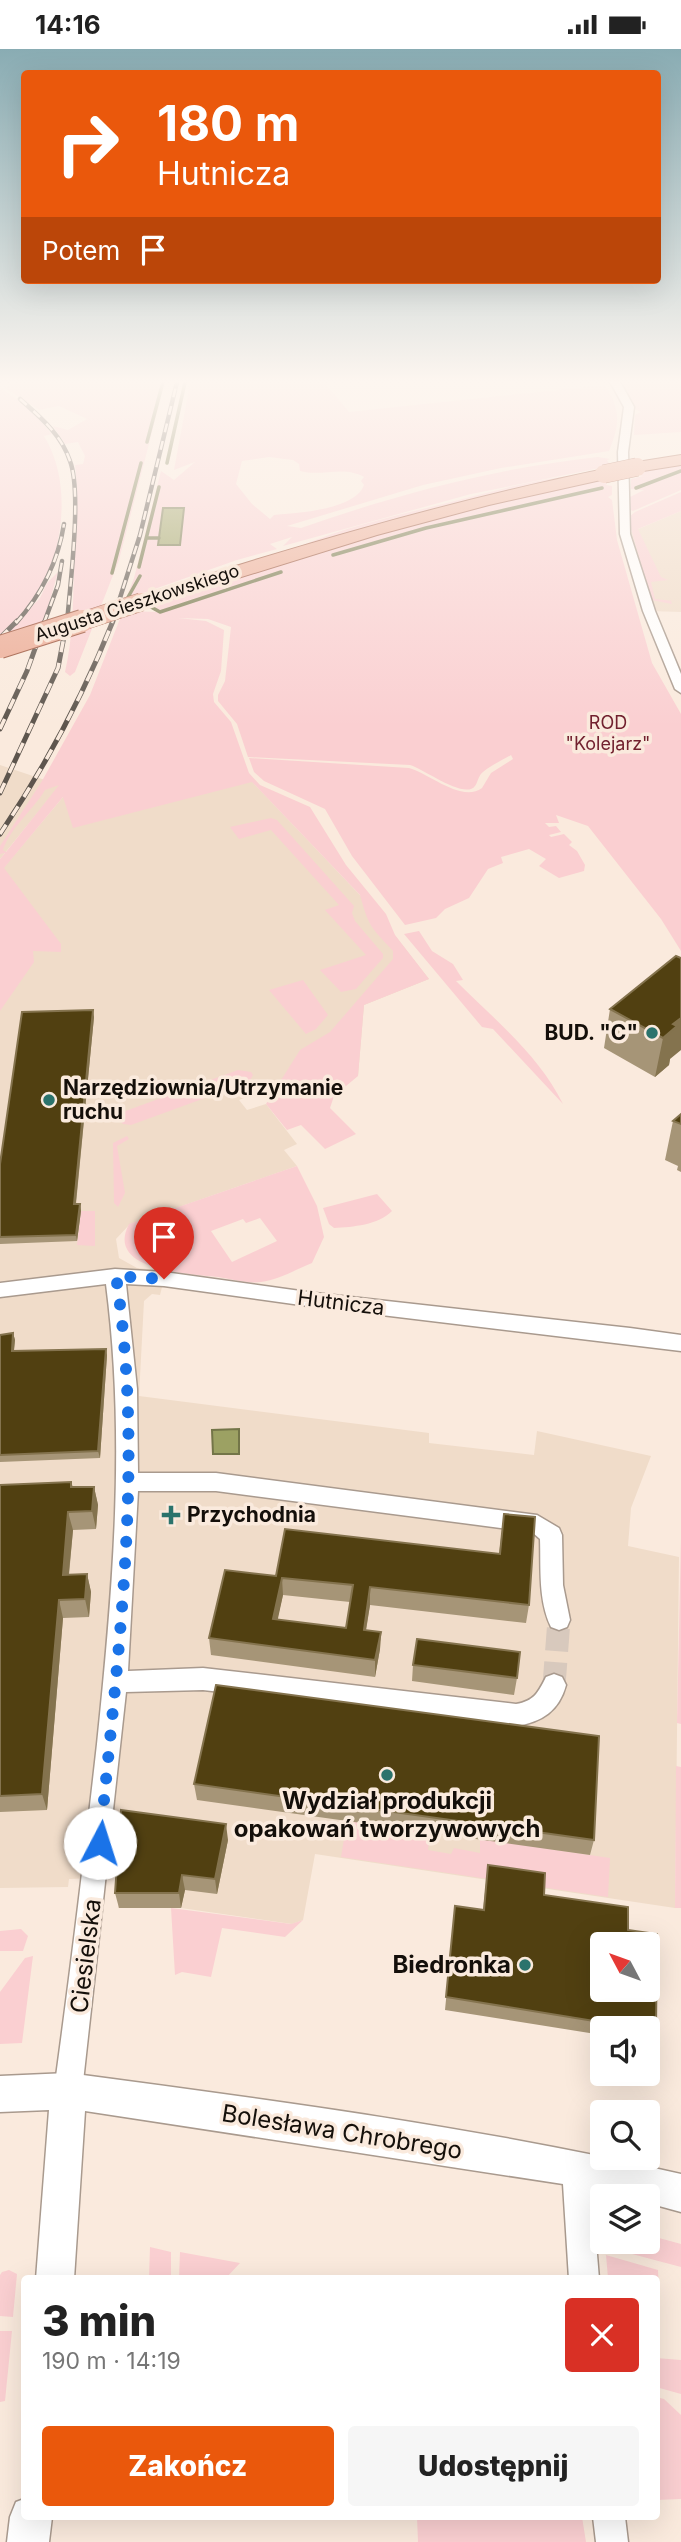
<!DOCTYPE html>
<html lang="pl">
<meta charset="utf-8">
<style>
body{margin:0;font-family:Inter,sans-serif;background:#f6f6f6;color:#222;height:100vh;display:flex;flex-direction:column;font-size:26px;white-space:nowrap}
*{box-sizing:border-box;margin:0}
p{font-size:23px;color:#767676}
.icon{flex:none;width:38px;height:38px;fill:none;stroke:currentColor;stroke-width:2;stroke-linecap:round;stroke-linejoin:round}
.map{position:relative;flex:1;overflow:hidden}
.panel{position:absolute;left:21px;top:2226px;width:639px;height:245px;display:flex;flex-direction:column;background:#fff;border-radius:7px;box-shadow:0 7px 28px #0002}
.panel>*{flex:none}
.top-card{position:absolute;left:21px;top:21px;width:640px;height:214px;border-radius:7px;box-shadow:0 7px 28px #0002;background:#ea580c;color:#fff;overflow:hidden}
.needle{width:46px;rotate:311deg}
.tools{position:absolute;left:590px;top:1883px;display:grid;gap:14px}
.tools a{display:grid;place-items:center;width:70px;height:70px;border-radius:7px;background:#fff;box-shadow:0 7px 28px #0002;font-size:35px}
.pin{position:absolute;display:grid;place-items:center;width:60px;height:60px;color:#fff;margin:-72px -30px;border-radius:50% 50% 50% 0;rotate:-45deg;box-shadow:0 0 7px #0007}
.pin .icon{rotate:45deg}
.me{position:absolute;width:77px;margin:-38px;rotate:5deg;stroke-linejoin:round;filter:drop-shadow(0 0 5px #0008)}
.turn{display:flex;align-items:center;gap:24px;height:147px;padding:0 21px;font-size:32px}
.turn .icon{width:91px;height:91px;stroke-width:2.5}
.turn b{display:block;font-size:49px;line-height:60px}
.then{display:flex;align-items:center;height:66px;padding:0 21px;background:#0003;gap:14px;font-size:26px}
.round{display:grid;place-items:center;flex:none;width:74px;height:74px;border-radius:7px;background:#f6f6f6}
.headline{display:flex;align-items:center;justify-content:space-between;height:119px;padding:0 21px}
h1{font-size:42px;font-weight:800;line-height:52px}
.primary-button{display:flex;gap:14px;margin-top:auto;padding:14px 21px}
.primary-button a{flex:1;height:80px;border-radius:7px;background:#ea580c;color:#fff;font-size:28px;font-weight:800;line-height:80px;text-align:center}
.primary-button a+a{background:#f6f6f6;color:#222}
.status{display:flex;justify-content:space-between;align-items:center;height:49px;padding:0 35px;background:#fff;direction:ltr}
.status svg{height:19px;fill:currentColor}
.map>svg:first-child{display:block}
.built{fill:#f0dcc9}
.green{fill:#facfd1;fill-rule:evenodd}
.water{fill:#9ca163;stroke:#737548;stroke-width:2}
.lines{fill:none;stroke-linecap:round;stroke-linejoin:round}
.stream{stroke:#737548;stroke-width:3.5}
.minor-tunnel{stroke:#d8c9bd;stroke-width:23;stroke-dasharray:23 11;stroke-linecap:butt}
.minor-casing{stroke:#a99a8e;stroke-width:3}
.tertiary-casing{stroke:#a99a8e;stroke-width:3}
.primary-casing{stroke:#995138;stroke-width:2}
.minor{fill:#fff;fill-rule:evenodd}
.tertiary{fill:#fff;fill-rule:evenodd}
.primary{fill:#ecac96;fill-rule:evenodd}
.rail-far1-casing{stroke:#5d554d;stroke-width:4.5}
.rail-casing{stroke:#5d554d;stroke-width:5}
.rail-far1{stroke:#faeadd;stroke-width:2.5;stroke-dasharray:9;stroke-linecap:butt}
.rail{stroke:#faeadd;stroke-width:3.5;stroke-dasharray:11;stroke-linecap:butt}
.primary-bridge-far1-casing{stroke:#995138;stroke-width:19;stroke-linecap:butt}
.primary-bridge-casing{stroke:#995138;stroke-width:24;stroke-linecap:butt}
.primary-bridge-far1{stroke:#ecac96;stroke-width:18}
.primary-bridge{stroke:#ecac96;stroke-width:22}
.wall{fill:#a69577;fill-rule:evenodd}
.shaded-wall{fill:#84734e}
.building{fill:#514011;stroke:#84734e;stroke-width:2;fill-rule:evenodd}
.route{stroke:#1a73e8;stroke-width:12;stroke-dasharray:0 21.6}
.poi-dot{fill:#2b736c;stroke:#faeadd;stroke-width:2.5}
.labels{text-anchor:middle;stroke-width:7;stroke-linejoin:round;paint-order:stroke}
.far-street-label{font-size:18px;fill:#140f0a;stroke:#faeadd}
.far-park-label{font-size:18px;fill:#72212f;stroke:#faeadd}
.poi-label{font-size:21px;font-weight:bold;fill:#140f0a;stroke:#faeadd;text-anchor:start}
.street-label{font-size:21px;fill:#140f0a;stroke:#faeadd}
.near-poi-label{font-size:24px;font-weight:bold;fill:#140f0a;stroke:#faeadd}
.near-street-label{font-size:24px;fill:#140f0a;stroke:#faeadd}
</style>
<div class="status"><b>14:16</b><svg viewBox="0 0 49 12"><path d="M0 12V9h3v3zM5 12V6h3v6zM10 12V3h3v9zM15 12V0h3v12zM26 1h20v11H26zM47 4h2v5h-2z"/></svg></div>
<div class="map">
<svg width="681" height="2493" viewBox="0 0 681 2493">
<rect width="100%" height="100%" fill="#faeadd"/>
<path class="built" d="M681,462V563L649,562L629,484Z
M222,701L378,865L429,930L364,956L358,1027L276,1037L239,1051L247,1061L266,1055L297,1095L284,1101L297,1117L130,1175L116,1190L119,1209L137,1219L166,1222L160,1246L152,1245L144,1252L139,1347L429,1384V1394L534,1406L537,1382L651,1407L631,1459L628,1497L679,1508L675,1859L315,1805L303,1871L292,1875L181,1859H118L120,1828L69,1830L68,1838L0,1839V823L74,735Z
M0,716L60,736L0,810Z"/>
<path class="green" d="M26,329H166L119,511L75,623L70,627L65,623C73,589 73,555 74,520C76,485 79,451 75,416L83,415L85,407L78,393L65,395L53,377L68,381L87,370L59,357L39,361L5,339Z
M191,329H321L349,363L605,336C621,361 620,375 609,402L501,419L423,436L287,477L301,479C398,445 496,419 598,408L610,410L607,411L610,417L471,445L283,497L292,488L270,495L277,500L237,511L126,550L134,529L161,422L174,431L195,413L174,421ZM269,408L293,411L299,415L300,422C322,428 344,416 364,428L361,432L364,436C355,461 297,464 274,466L270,470L252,455L236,435L242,412Z
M618,329H681V383L634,386L635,366L641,363L635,360Z
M2,340L27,357L52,385L44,387C69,428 64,480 50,522C42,548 19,569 0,586V341Z
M681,414V441L633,462L628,460V449L644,441L631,440V430L643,427L628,423Z
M578,426L443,457L303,496C348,477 399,466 447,454C490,443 534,430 578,426Z
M604,428L609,431L606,436L612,437V446L608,448L612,451L617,491L652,614L681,665V902L661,870L588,777L556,766L559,774H545L549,778L556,777L561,783L549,786L551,788L564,785L572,793L569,796L577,802L585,816L584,822L559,829L539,817L546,810L529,800L501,808L503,814L488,820L469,849L445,860L436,869L405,876L352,807L325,760L264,732L254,723L249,709L409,719C429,724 461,754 482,739L491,724L513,710L511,706C503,711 491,716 483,723C478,727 478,733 475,737C465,751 424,720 410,716L248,708L237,675L218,652V646L225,632L231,578L208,570L178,569L206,572L224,581L221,622L213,645L214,653L231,673L249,724L260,736L310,758L346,816L386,865L395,886L429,930L364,956L358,1027L334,1047L330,1059L356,1085L325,1100L301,1076L287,1081L266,1055L300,1001L330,983L393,910V902C370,877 369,878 360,846L252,733L73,779L63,748L4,819L61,895V903L33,902L34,913L0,962V810L5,804L0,805V797L42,732L90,646L123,562L158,563L146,556L381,481ZM59,736L6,803L3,801C10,779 33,761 45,741Z
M681,443V462L638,480L661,528L668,531L651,533L655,550L674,552H671L672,555L651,551L628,469L635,463Z
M58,523L43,576L3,589L40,549L47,534Z
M271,769L277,771L354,857L352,864L355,872L383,905V909L356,940L341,943L320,921L366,906L325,861L339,856L271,781L239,790L230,778Z
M419,882L432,902L453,915L463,931L456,932C494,970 539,1006 563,1055L493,980L482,978L404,885Z
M303,931L328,966L316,980L306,985L269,941Z
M238,1021L251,1023L253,1026L249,1033L131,1076L123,1075L117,1070L120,1064Z
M127,1087L129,1090L117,1097L125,1144L118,1158L114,1154L113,1094Z
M297,1117L317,1157L324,1188L312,1214C297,1220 278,1231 261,1233C248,1235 231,1230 218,1228C191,1225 104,1222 129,1175ZM260,1169L277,1192L232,1213L211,1182L243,1170L246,1174Z
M377,1145L392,1162C378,1176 353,1178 334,1179L329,1175L323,1159Z
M81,1162H95V1197L77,1196Z
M681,1489V1675L677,1674Z
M676,1717L681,1718V1859H675Z
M347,1772L430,1784L428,1801L451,1805L454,1799L480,1804V1790L610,1809L608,1848L341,1808Z
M171,1859L291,1875L303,1871L285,1888L222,1879L211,1928L182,1923L175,1926Z
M21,1880L28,1887L23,1902H0V1882Z
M33,1907L22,1994L0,1995V1943L25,1909Z
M648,2186L681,2195V2218L617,2201L616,2198L617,2193H648Z
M150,2198L171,2203V2229H149Z
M180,2203L240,2214L226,2229H179Z
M606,2206L658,2221L659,2244L656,2243V2230L608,2229Z
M9,2221L17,2225L13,2268L0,2267V2226L2,2223Z
M0,2282H12L5,2352L0,2353Z
M656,2309L681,2311V2345L656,2338Z
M656,2348L664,2350L681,2366V2450L656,2451Z
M417,2468H582L586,2493H418Z"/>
<path class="water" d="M163,459H184L180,496H158Z
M239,1380V1405H213L212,1381Z"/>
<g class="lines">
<path class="stream" d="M147,393L164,329
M167,414L186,329
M636,439L681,422
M148,489H159
M333,506L426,479L602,439
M139,518L159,438
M112,524L141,414
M127,550L140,527
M151,558L160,563L281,523"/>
<path class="minor-tunnel" d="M554,1636L559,1571"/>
<defs>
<path id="minor" d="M608,329H618L634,358L628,403L630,485L655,562L681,625V644L675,640L643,562L620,485L618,403L624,358Z
M115,1220L164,1223L315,1244L630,1279L681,1286V1302L315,1258L164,1237L126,1235L137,1340L138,1424H216L537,1466L559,1479L562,1486L563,1536L570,1571L567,1578L559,1581L551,1578C538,1551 541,1519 540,1490L532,1483L216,1442H138L128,1622L203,1619L516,1655C534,1652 538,1644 546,1628L554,1625L562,1628L566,1636C559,1662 542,1673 516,1677L203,1641L126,1643L82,2042L78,2052L68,2056L58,2052L54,2042C70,1926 84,1811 97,1695C113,1541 126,1389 106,1235L0,1248V1234Z
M576,2105L586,2109L590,2119L599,2230H569L562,2119L566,2109Z
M593,2468H625L628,2493H596Z"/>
<path id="tertiary" d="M68,2024C272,2051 483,2079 681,2125V2163L648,2154V2147H617L576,2137L85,2062L74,2230H36L49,2061L0,2063V2027Z
M24,2450V2468H52L49,2493H7L10,2468L16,2453Z"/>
<path id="primary" d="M681,406V416L637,423L629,418L637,413Z
M604,420L610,421L612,425L610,429L489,456L377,486L148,557H134L131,553L134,549C289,499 445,453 604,420Z"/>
</defs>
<use href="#minor" class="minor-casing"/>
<use href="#tertiary" class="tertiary-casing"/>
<use href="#primary" class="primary-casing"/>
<use href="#minor" class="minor"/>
<use href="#tertiary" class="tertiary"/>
<use href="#primary" class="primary"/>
<defs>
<path id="rail-far1" d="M20,350C40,368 61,385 70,412C82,443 70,537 67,574
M16,574C42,545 58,513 64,475
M44,574L58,536L62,512
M112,574L140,486L178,329"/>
<path id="rail" d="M0,589L17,572
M0,680L27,622L45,572
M0,744L58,619L67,572
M0,785C45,718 83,647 113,572"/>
</defs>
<use href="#rail-far1" class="rail-far1-casing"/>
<use href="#rail" class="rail-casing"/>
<use href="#rail-far1" class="rail-far1"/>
<use href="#rail" class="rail"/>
<defs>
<path id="primary-bridge-far1" d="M604,425L637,418
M77,574L141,553"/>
<path id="primary-bridge" d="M0,598L82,572"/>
</defs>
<use href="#primary-bridge-far1" class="primary-bridge-far1-casing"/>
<use href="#primary-bridge" class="primary-bridge-casing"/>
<use href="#primary-bridge-far1" class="primary-bridge-far1"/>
<use href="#primary-bridge" class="primary-bridge"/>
</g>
<path class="wall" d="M676,907L670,1010L669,1016L655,1028L604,999L610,960Z
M94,968L76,1155H80L81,1162L77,1192L0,1195V1115Z
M681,1065V1123L677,1121L678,1117L665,1111L673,1072Z
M13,1284L15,1291L14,1302L107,1306L100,1409L0,1413V1286Z
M71,1433L73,1438H94L98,1456L96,1480L73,1481L69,1526L87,1525L91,1543L89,1568L63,1569L47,1761L0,1763V1436Z
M504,1465L529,1556L526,1574L370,1556L366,1582L381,1583L380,1600L375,1628L211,1606L209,1589L276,1527L499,1505ZM283,1546L350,1553L346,1579L277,1571Z
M413,1616L517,1629L514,1646L412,1632Z
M194,1735L594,1791L590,1806L197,1751Z
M228,1791L217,1845L185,1841L181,1859H119L115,1844Z
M488,1816L544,1846L628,1881L656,1979L650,1992H648V1979H602V1986L445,1961L455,1857L483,1861Z"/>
<path class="shaded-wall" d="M93,961L94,968L75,1162L74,1155Z
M681,969V1001L670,1010L669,1016L655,1028L663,989L673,975Z
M80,1155L81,1162L77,1192L76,1186Z
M13,1284L15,1291L13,1309L12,1302Z
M106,1300L107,1306L100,1409L98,1402Z
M94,1438L98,1456L96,1480L92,1462Z
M68,1463L73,1481L67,1543L63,1526Z
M87,1525L91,1543L89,1568L85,1550Z
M282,1529L283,1546L274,1588L273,1570Z
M370,1538V1556L363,1598L364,1581Z
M59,1551L63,1569L47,1761L42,1745Z
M381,1583L380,1600L375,1628V1611Z
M226,1775L228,1791L217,1845L215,1830Z
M182,1826L185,1841L181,1859L179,1844Z"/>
<path class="building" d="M676,907L681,909V969L673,975L677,977L663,989L610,960Z
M93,961L74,1155H80L76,1186L0,1188V1115L22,963Z
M681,1065V1075L673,1072Z
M13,1284L12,1302L106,1300L98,1402L0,1406V1286Z
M71,1433V1438H94L92,1462L68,1463L63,1526L87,1525L85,1550L59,1551L42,1745L0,1747V1436Z
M504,1465L535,1468L529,1556L370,1538L364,1581L381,1583L375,1611L209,1589L225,1521L276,1527L285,1480L500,1505ZM282,1529L353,1536L346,1579L273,1570Z
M417,1590L520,1603L517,1629L413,1616Z
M216,1636L599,1687L594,1791L194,1735Z
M121,1761L226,1775L215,1830L182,1826L179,1844H115Z
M488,1816L545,1824L544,1846L628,1858V1881L657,1885L656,1979L594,1972L446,1948L455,1857L484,1861ZM602,1895H648V1941H602Z"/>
<linearGradient id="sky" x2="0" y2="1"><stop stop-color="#89acb3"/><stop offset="0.49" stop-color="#fdf6f0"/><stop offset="1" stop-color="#fdf6f0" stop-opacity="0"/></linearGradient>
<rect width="681" height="678" fill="url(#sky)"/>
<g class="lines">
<path class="route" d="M100,1794C117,1606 145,1415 116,1227L164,1230"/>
</g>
<g class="poi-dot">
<circle cx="652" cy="984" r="7"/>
<circle cx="49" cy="1051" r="7"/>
<path d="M167.5 1455.5h7v7h7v7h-7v7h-7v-7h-7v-7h7z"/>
<circle cx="387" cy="1726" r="7"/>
<circle cx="525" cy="1916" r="7"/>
</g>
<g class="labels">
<g class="far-street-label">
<text transform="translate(137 554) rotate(-18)" y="6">Augusta Cieszkowskiego</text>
</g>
<g class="far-park-label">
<text x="608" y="680">ROD<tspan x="608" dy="21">"Kolejarz"</tspan></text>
</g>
<g class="poi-label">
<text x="638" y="991" text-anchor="end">BUD. "C"</text>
<text x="63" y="1046">Narzędziownia/Utrzymanie<tspan x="63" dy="24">ruchu</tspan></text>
<text x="187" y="1473">Przychodnia</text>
</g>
<g class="street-label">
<text transform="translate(341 1254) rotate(7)" y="7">Hutnicza</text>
</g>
<g class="near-poi-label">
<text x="387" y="1760">Wydział produkcji<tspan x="387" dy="28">opakowań tworzywowych</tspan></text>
<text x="511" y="1924" text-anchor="end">Biedronka</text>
</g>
<g class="near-street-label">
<text transform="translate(86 1907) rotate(-83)" y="8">Ciesielska</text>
<text transform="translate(342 2083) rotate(9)" y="8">Bolesława Chrobrego</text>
</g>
</g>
</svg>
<div class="tools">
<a><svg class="needle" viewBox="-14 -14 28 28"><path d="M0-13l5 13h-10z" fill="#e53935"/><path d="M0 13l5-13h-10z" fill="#767676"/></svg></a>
<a><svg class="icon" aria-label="sound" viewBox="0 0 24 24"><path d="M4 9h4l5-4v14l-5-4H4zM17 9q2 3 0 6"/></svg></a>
<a><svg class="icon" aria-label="search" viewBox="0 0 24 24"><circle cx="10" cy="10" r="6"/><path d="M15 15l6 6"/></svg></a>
<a><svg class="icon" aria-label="layers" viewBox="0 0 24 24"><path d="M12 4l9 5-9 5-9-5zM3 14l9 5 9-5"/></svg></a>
</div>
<div class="pin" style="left:164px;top:1230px;background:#d93025"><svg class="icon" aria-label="arrive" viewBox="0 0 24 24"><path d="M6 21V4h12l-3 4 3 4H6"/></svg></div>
<svg class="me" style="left:100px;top:1794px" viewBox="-20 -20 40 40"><circle r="19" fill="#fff"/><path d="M0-13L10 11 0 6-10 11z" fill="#1a73e8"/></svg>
<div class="top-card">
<div class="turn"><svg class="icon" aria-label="right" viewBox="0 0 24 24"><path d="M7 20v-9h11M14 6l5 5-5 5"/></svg><div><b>180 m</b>Hutnicza</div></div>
<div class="then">Potem<svg class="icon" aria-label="arrive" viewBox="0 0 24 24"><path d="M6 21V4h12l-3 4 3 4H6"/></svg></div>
</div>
<section class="panel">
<div class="headline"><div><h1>3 min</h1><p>190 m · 14:19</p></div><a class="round" style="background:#d93025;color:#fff"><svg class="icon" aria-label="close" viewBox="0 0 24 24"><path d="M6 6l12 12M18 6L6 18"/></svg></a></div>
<div class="primary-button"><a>Zakończ</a><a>Udostępnij</a></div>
</section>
</div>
